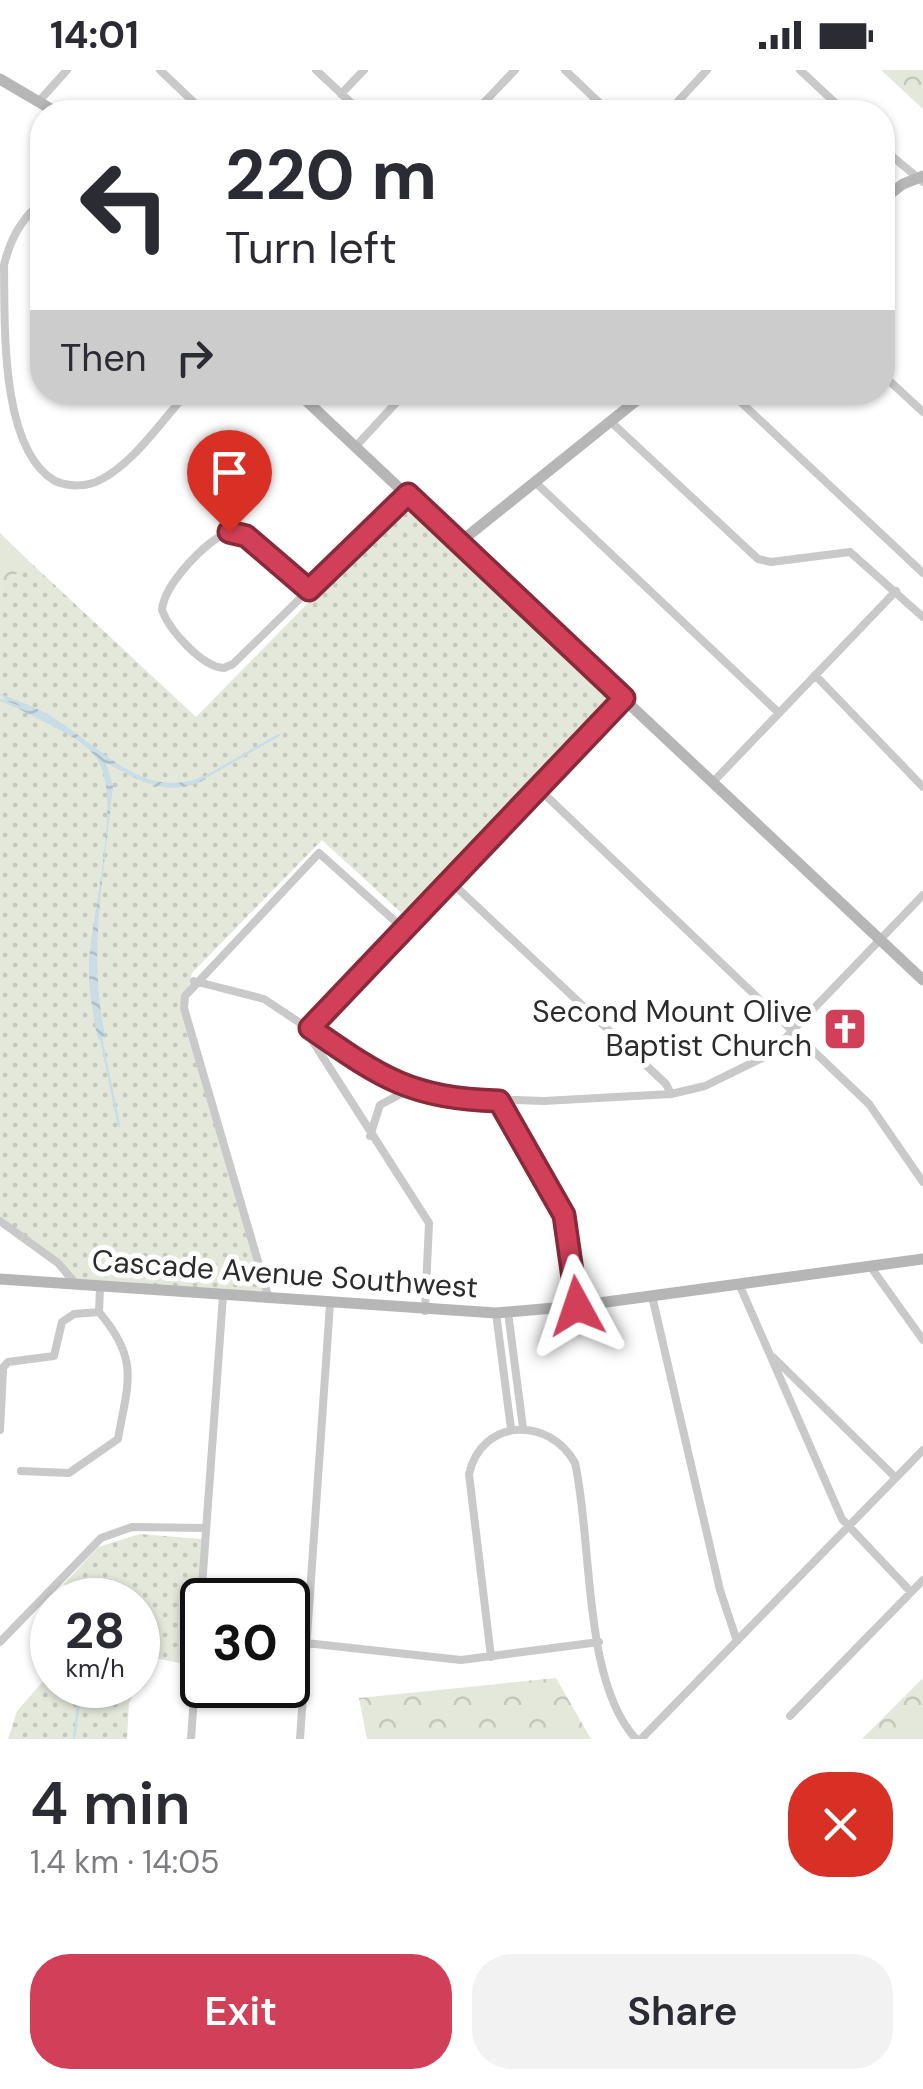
<!DOCTYPE html>
<meta charset="utf-8">
<style>
body{margin:0;font-family:"DM Sans",sans-serif;background:#f2f2f3;color:#2b2b33;height:100vh;display:flex;flex-direction:column;font-size:38px;white-space:nowrap}
*{box-sizing:border-box;margin:0}
p{font-size:32px;color:#7c7c81}
.icon{flex:none;width:55px;height:55px;fill:none;stroke:currentColor;stroke-width:2;stroke-linecap:round;stroke-linejoin:round}
.map{position:relative;height:1669px;overflow:hidden}
.details{display:flex;flex-direction:column;background:#fff;flex:1}
.details>*{flex:none}
.guide{position:absolute;left:30px;top:30px;width:865px;height:305px;border-radius:40px;box-shadow:0 2px 8px #0004;background:#fff;color:#2b2b33;overflow:hidden}
.speed{position:absolute;left:30px;top:1508px;display:flex;gap:20px;font-size:50px;font-weight:700;text-align:center}
.speed>*{display:grid;place-content:center;width:130px;height:130px;border-radius:50%;background:#fff;box-shadow:0 2px 8px #0004;line-height:1}
.speed small{font-size:25px;font-weight:400}
.speed .limit{border:5px solid #111;border-radius:15px;background:#fff;color:#111}
.pin{position:absolute;display:grid;place-items:center;width:85px;height:85px;color:#fff;margin:-102px -42px;border-radius:50% 50% 50% 0;rotate:-45deg;box-shadow:0 0 10px #0007}
.pin .icon{rotate:45deg}
.me{position:absolute;width:110px;margin:-55px;rotate:355deg;stroke-linejoin:round;filter:drop-shadow(0 0 8px #0008)}
.turn{display:flex;align-items:center;gap:35px;height:210px;padding:0 30px;font-size:45px}
.turn .icon{width:130px;height:130px;stroke-width:2.5}
.turn b{display:block;font-size:70px;line-height:85px}
.then{display:flex;align-items:center;height:95px;padding:0 30px;background:#0003;gap:20px;font-size:38px}
.round{display:grid;place-items:center;flex:none;width:105px;height:105px;border-radius:40px;background:#f2f2f3}
.headline{display:flex;align-items:center;justify-content:space-between;height:170px;padding:0 30px}
h1{font-size:60px;font-weight:600;line-height:75px}
.cta{display:flex;gap:20px;margin-top:auto;padding:20px 30px}
.cta a{flex:1;height:115px;border-radius:40px;background:#d14058;color:#fff;font-size:40px;font-weight:600;line-height:115px;text-align:center}
.cta a+a{background:#f2f2f3;color:#2b2b33}
.status{display:flex;justify-content:space-between;align-items:center;height:70px;padding:0 50px;background:#fff;direction:ltr}
.status svg{height:28px;fill:currentColor}
.map>svg:first-child{display:block}
.green{fill:url(#green-dots)}
.forest{fill:url(#forest-crowns)}
.water{fill:url(#water-waves)}
.lines{fill:none;stroke-linecap:round;stroke-linejoin:round}
.stream{stroke:#c9dde6;stroke-width:2.5}
.street{stroke:#c9c9c9;stroke-width:8}
.secondary{stroke:#b6b6b6;stroke-width:11}
.route-casing{stroke:#882a39;stroke-width:25}
.route{stroke:#d14058;stroke-width:18}
.labels{text-anchor:middle;stroke-width:10;stroke-linejoin:round;paint-order:stroke}
.poi-label{font-size:30px;fill:#2c2c2c;stroke:#fff;text-anchor:end}
.street-label{font-size:30px;fill:#2c2c2c;stroke:#fff}
</style>
<div class="status"><b>14:01</b><svg viewBox="0 0 49 12"><path d="M0 12V9h3v3zM5 12V6h3v6zM10 12V3h3v9zM15 12V0h3v12zM26 1h20v11H26zM47 4h2v5h-2z"/></svg></div>
<div class="map">
<svg width="923" height="1669" viewBox="0 0 923 1669">
<defs>
<pattern id="green-dots" width="8" height="8" patternUnits="userSpaceOnUse" patternTransform="scale(2.5)"><rect width="8" height="8" fill="#e3e8db"/><path d="M2 2h.1M6 6h.1" fill="none" stroke="#c3c7bc" stroke-width="1.8" stroke-linecap="round"/></pattern>
<pattern id="forest-crowns" width="20" height="18" patternUnits="userSpaceOnUse" patternTransform="scale(2.5)"><rect width="20" height="18" fill="#e3e8db"/><path d="M2 6a3 3 0 1 1 6 0M12 15a3 3 0 1 1 6 0" fill="none" stroke="#c3c7bc"/></pattern>
<pattern id="water-waves" width="16" height="10" patternUnits="userSpaceOnUse" patternTransform="scale(2.5)"><rect width="16" height="10" fill="#c9dde6"/><path d="M0 5q4-4 8 0t8 0" fill="none" stroke="#adbec5"/></pattern>
</defs>
<rect width="100%" height="100%" fill="#fff"/>
<path class="green" d="M406,433L620,629L409,850L322,770L192,903L184,941L273,1231L73,1219L55,1194L0,1150V518L30,492L196,647Z
M140,1464L202,1469L194,1596L149,1587L138,1614V1530H83L64,1514L98,1477Z
M52,1601V1615H137L129,1633L127,1669H8L17,1641Z"/>
<path class="forest" d="M881,0H923V39Z
M0,463L30,492L0,518Z
M556,1608L591,1669H367L359,1628Z
M923,1608V1669H862Z"/>
<path class="water" d="M0,624C20,631 40,639 57,650C102,679 147,732 203,706L206,709C167,729 141,711 106,693L113,716C105,799 87,883 105,965L98,970C93,944 88,919 89,893C91,844 125,723 95,686C73,658 14,644 0,624Z"/>
<g class="lines">
<path class="stream" d="M0,630L27,640
M202,709L279,665
M101,968L119,1056
M74,1669L78,1637L89,1615"/>
<path class="street" d="M160,0L204,42
M316,0L361,42
M565,0L609,42
M800,0L845,42
M341,24L364,0
M40,30L67,0
M475,42L515,0
M668,42L707,0
M882,78L923,112
M42,131C21,150 11,167 4,195C5,256 0,379 55,411C69,417 87,417 100,410C134,393 162,350 188,322
M882,304L923,342
M730,322L923,503
M611,352L758,489L771,492L850,482L923,547
M357,375L406,322
M535,412L779,643
M309,520L246,466L229,462C205,471 164,515 162,540C169,560 202,597 224,598L233,594L407,424
M815,605L923,717
M713,712L896,521
M539,719L869,1034L923,1112
M451,812L666,1014L671,1024
M194,911L264,929L365,996L409,1020L433,1027L544,1031L671,1024L705,1016L770,984L923,825
M301,953L429,1153L425,1241
M310,958L623,628
M499,1031L503,1046L565,1145L577,1236
M370,1066L380,1035L408,1020
M0,1151L58,1193L77,1215
M870,1196L923,1270
M739,1214L842,1449L911,1522
M652,1226L720,1520L737,1571
M269,1229L184,938L185,926L319,783L406,861
M508,1242L523,1358
M496,1243L511,1359
M774,1288L896,1408
M0,1301L8,1292L54,1286L62,1252L74,1244L99,1242
M0,1360L3,1301
M21,1401L69,1403L118,1369C128,1312 140,1290 99,1242L100,1217
M0,1572L101,1468L132,1457L206,1458
M306,1573L461,1590L599,1572
M491,1587L469,1404C482,1348 549,1346 575,1393C593,1473 582,1610 636,1669
M790,1646L923,1510
M191,1669L223,1226
M300,1669L330,1234
M641,1669L923,1380"/>
<path class="secondary" d="M0,9L56,42
M882,130L903,114L923,106
M297,322L923,910
M459,473L647,322
M0,1209L496,1243L577,1236L923,1189"/>
</g>
<g class="lines">
<defs>
<path id="route" d="M229,462L246,466L309,520L408,424L624,628L310,958C382,1008 409,1028 499,1031L564,1145L577,1236"/>
</defs>
<use href="#route" class="route-casing"/>
<use href="#route" class="route"/>
</g>
<defs>
<symbol id="church-square" viewBox="-11 -11 22 22"><rect x="-9" y="-9" width="18" height="18" rx="4" fill="#d14058" stroke="#fff"/><path d="M-1.2-6h2.4v3.5h3.3v2.4h-3.3V6h-2.4V-.1h-3.3v-2.4h3.3Z" fill="#fff"/></symbol>
</defs>
<g fill-rule="evenodd">
<use href="#church-square" x="820" y="934" width="50" height="50"/>
</g>
<g class="labels">
<g class="poi-label">
<text x="812" y="952">Second Mount Olive<tspan x="812" dy="34">Baptist Church</tspan></text>
</g>
<g class="street-label">
<text transform="translate(285 1204) rotate(4)" y="10">Cascade Avenue Southwest</text>
</g>
</g>
</svg>
<div class="speed"><div>28<small>km/h</small></div><div class="limit">30</div></div>
<div class="pin" style="left:229px;top:462px;background:#d93025"><svg class="icon" aria-label="arrive" viewBox="0 0 24 24"><path d="M6 21V4h12l-3 4 3 4H6"/></svg></div>
<svg class="me" style="left:577px;top:1236px" viewBox="-20 -20 40 40"><path d="M0-17L14 15 0 8-14 15z" fill="#d14058" stroke="#fff" stroke-width="4"/></svg>
<div class="guide">
<div class="turn"><svg class="icon" aria-label="left" viewBox="0 0 24 24"><path d="M17 20v-9H6M10 6l-5 5 5 5"/></svg><div><b>220 m</b>Turn left</div></div>
<div class="then">Then<svg class="icon" aria-label="right" viewBox="0 0 24 24"><path d="M7 20v-9h11M14 6l5 5-5 5"/></svg></div>
</div>
</div>
<section class="details">
<div class="headline"><div><h1>4 min</h1><p>1.4 km · 14:05</p></div><a class="round" style="background:#d93025;color:#fff"><svg class="icon" aria-label="close" viewBox="0 0 24 24"><path d="M6 6l12 12M18 6L6 18"/></svg></a></div>
<div class="cta"><a>Exit</a><a>Share</a></div>
</section>
